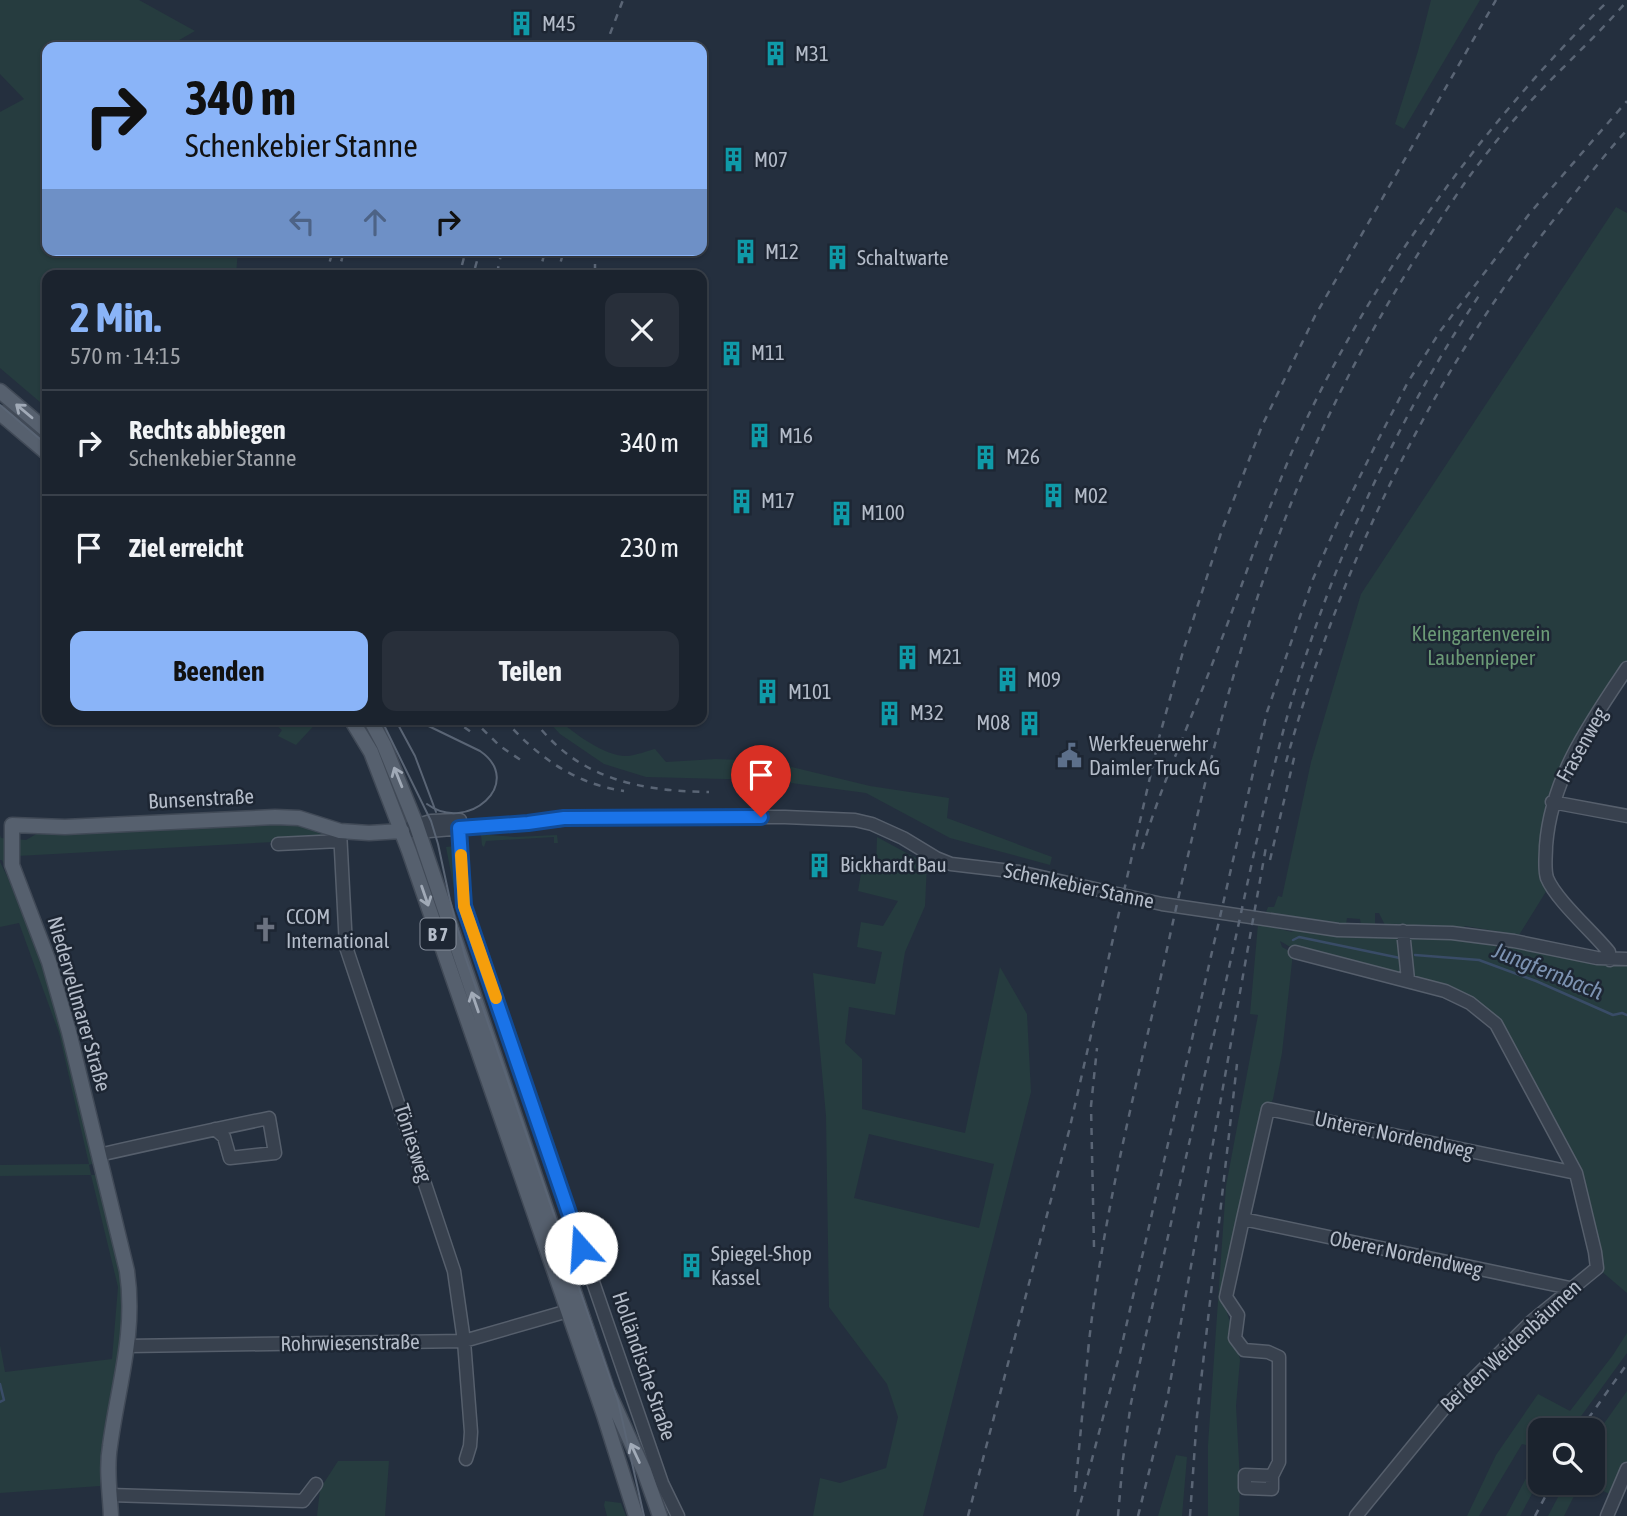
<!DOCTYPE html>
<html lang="de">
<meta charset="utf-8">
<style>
body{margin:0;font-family:"Asap Condensed",sans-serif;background:#282f3a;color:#f1f3f6;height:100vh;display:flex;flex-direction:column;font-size:26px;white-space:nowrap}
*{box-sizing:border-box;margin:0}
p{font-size:23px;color:#a0a4aa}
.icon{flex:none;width:38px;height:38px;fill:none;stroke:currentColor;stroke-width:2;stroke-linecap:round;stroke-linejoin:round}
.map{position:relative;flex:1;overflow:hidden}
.details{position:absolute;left:42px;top:270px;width:665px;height:455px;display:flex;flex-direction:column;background:#1b232e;border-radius:14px;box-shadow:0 2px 5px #0004,0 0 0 2px #39404a}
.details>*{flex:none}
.top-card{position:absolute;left:42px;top:42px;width:665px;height:214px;border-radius:14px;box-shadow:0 2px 5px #0004,0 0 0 2px #39404a;background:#8ab4f8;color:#111;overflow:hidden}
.tools{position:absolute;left:1528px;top:1418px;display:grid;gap:14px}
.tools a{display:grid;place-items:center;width:77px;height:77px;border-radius:14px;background:#1b232e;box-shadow:0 2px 5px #0004,0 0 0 2px #39404a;font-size:35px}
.pin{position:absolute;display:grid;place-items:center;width:60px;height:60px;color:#fff;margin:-72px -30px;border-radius:50% 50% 50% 0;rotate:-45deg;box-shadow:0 0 7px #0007}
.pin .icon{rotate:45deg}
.me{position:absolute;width:77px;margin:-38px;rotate:341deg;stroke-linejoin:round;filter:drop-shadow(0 0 5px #0008)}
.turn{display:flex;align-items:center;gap:24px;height:147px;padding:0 28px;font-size:32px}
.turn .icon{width:91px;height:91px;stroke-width:2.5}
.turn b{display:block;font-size:49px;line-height:60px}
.lanes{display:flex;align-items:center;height:66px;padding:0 28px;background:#0003;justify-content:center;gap:35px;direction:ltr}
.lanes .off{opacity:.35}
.round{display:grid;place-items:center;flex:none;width:74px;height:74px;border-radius:14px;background:#282f3a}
.overview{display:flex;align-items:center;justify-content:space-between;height:119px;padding:0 28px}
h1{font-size:42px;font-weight:700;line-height:52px;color:#8ab4f8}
.cta{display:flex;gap:14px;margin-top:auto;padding:14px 28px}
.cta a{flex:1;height:80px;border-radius:14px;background:#8ab4f8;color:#111;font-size:28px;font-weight:700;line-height:80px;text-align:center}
.cta a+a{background:#282f3a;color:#f1f3f6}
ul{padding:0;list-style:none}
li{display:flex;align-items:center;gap:21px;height:105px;padding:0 28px;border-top:2px solid #39404a}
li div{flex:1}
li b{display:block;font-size:26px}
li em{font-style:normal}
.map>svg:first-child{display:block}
.green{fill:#263c3f;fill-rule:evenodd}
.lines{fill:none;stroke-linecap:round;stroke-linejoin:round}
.stream{stroke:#394c67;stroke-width:2.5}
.minor-casing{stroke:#565f6c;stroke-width:15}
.major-casing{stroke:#414a57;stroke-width:17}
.minor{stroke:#38414e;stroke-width:12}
.major{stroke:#56606e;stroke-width:14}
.tram{stroke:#5a6575;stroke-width:2}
.rail{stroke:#5a6575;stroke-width:2.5;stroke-dasharray:7 7;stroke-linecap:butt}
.oneway{stroke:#a1aab7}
.route-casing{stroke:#114b97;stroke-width:18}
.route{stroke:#1a73e8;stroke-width:12}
.slow{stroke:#f59e0b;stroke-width:12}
.labels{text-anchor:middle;stroke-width:5;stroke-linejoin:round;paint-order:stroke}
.shield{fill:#1d2633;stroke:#878f9c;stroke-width:2}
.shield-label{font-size:19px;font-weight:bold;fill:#b4bcc9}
.poi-label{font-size:21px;fill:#b4bcc9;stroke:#1d2633;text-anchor:start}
.park-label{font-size:21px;fill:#6b9a76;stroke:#1d2633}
.street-label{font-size:21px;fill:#b4bcc9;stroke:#1d2633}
.water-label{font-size:23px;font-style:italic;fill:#7c92b1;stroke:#1d2633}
</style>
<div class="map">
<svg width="1627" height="1516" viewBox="0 0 1627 1516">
<rect width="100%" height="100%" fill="#242f3e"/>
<path class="green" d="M0,0H139L195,31L167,47H47V250H238L236,275H47V408L0,368V112L24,99L0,74Z
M1431,0H1480L1404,129L1395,124L1418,51Z
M1616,207L1627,213V660L1577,736L1546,800L1539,874L1547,890L1519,935L1465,926L1464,928L1385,925L1379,913H1375V925H1361L1360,919L1347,918L1346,924L1266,912L1268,907H1274L1278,896L1282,897L1311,762L1361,594Z
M268,719H320L296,745L278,736L282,730Z
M546,719H559C572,733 608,758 628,756C637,755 647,751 655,749L666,762L716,759L767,761L870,786L949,798L947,818L1052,857L1050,865L950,838L866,793L769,780L646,777L604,764L560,734Z
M284,823L301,825L327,837L274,842L17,856L9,874L2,860H0V835L1,838L26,840L38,833Z
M490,835L515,837L557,835L558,843H554V837L486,841L484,847L482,845L481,835Z
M877,837L927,864L925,906L905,952L895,1015L849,1007L845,1043L862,1059V1109L965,1133L1000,967L1027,1014L1031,1092L923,1516H813L820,1478L840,1483L886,1468L898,1417L887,1384L829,1307L826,1116L813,973L875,984L882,952L857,947L861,922L883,926L898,901L858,891L862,868L876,869ZM869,1134L994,1164L979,1228L854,1198Z
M456,846L458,899H456L446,847Z
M0,862C12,886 24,910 33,935C60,1009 75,1087 94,1163L89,1165L91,1175H97L124,1285L123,1328L105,1424L101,1454L100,1486L0,1493V1345L5,1372L112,1359L118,1287L91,1175L0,1176V1165L89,1164L59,1033L19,923L0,927Z
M1258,924L1292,932L1294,928L1396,937L1399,939L1404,971L1401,974L1292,948L1280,941L1282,947L1293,953L1282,1053L1273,1099L1268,1109L1256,1166L1237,1217L1226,1295L1227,1313L1237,1342L1240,1360L1236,1406L1240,1481L1239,1516H1208V1445L1226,1186L1258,1015L1250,1014Z
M1411,937H1451L1627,964V1293L1600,1270L1578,1172L1523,1058L1504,1028L1414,977L1409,938Z
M1627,1333V1353L1571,1430H1540V1449L1522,1444L1479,1516H1467L1496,1455L1538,1394L1570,1411L1613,1355Z
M1627,1391V1469L1616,1497L1584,1482H1592L1593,1439Z
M1540,1452V1479L1520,1516H1506Z
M1176,1455L1187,1457L1182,1516H1158Z
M338,1461H389L385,1516H317L320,1489Z
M1566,1482H1581L1564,1516H1548Z
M605,1501L621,1503L626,1516H607L604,1505Z"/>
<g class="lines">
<path class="stream" d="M1293,940L1299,937L1400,958
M1415,955L1479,960L1536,981L1613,1015L1622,1013L1627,1015
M0,1384L4,1400L0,1402"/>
<defs>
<path id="minor" d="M1552,802L1627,816
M409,828L431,821L460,820
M459,828L464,906L662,1483L678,1516
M340,831L346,947L454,1271L464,1341L471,1432L470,1446L466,1459
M409,831H429L591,817H785L855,820L872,824L903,838L936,858L951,864L1019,872L1162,904L1338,930L1452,933L1514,941L1597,958L1627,959
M278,844L340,841
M1403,931L1408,980
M1295,952L1445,991L1470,1003L1496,1024L1576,1173L1595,1252L1597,1268L1532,1321L1445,1407L1356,1516
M1610,960L1609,952C1593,932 1556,900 1547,878C1544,868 1546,856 1546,846C1551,778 1590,723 1627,668
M99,1155C156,1142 212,1130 269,1118L275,1153L230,1158L224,1137L215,1129
M1243,1219L1226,1297L1238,1315L1235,1338L1244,1350L1268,1352L1279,1357V1462L1272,1476V1489L1245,1488V1475L1272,1476
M1570,1288L1243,1219L1268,1109L1576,1173
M128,1346L464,1341L568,1311
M110,1495L303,1501L316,1484
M1607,1516L1627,1469"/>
<path id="major" d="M0,391L47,431
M0,413L47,453
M351,719L371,752L409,851L604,1415L636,1516
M370,719L384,745L416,824L607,1389L644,1471L660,1516
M111,1516C110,1493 106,1469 110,1446C118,1385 136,1334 127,1271L69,1032L49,962L12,865V825L65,827L275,817L299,818L340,831L369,833L402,831"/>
</defs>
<use href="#minor" class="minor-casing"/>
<use href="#major" class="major-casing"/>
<use href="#minor" class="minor"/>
<use href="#major" class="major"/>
<path class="tram" d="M0,405L47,445
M381,719L431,821L438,844L450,900L465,956L618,1401L644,1516
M395,719L415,756L436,812
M414,719L480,751C526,783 467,834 427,804"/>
<path class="rail" d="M605,47L623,0
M595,250V275
M462,265L466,250
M475,268L480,250
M497,273L502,250
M326,275L333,250
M338,275L344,250
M539,275L545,251
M557,275L564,250
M453,719L475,735
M472,719L500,746L525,763
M504,719C536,756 575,784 624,791
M533,719C577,779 639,791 709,792
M1286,762C1342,561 1432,372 1563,208C1584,182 1604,155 1627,130
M1142,849C1163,779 1194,714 1219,646C1249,569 1273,489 1309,414C1384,260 1487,120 1609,0
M1270,860L1295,754
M1094,1247L1091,1106L1097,1048
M1088,1351C1101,1227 1131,1107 1159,985C1196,818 1232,650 1296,491C1339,383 1398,280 1464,184C1484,156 1506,128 1529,103C1561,68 1596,37 1627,1
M1580,1430L1627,1364
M1075,1492L1089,1342
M968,1516L1069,1131L1159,738L1184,648L1222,530L1262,426L1315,316L1496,0
M1077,1516L1120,1353L1267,712L1313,579L1340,517L1376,444L1408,382L1441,330L1530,213L1627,101
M1118,1516L1123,1459L1131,1403C1161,1265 1193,1127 1224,990C1246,894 1264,797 1291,703C1334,558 1396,421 1480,294
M1138,1516L1167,1400L1266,847
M1190,1516L1197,1416L1237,1064
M1535,1516L1553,1482"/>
</g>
<defs><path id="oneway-shaft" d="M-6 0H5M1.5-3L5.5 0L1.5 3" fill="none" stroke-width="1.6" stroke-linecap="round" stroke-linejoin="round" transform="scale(1.75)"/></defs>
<g class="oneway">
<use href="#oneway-shaft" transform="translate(24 411) rotate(-140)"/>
<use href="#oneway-shaft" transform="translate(398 777) rotate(-112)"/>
<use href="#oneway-shaft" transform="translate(425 896) rotate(71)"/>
<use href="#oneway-shaft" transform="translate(475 1002) rotate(-109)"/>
<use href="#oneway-shaft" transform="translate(635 1453) rotate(-115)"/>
</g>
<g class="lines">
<defs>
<path id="route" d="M581,1248L464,906L459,828L528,823L564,818L761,817"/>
</defs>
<use href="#route" class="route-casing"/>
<use href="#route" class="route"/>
<path class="slow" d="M461,855L464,906L496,998"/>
</g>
<defs>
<symbol id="building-bare" viewBox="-9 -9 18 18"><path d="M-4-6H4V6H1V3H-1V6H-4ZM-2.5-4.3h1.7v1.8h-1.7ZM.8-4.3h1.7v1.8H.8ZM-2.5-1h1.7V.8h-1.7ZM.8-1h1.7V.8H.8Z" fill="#0f9aa8" stroke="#1d2633" stroke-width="2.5" paint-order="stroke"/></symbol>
<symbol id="civic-bare" viewBox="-9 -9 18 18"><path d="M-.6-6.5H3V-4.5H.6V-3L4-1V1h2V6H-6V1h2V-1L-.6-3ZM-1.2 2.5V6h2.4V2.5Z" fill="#5c6f8a" stroke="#1d2633" stroke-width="2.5" paint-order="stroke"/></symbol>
<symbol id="church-bare" viewBox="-9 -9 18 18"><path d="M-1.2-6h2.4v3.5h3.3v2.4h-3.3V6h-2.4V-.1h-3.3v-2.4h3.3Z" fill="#6b7280" stroke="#1d2633" stroke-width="2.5" paint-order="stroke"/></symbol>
</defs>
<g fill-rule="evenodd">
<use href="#building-bare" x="504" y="6" width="35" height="35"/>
<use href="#building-bare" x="758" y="36" width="35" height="35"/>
<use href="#building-bare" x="716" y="142" width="35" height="35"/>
<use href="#building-bare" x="728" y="234" width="35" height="35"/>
<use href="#building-bare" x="820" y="240" width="35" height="35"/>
<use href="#building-bare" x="714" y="336" width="35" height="35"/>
<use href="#building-bare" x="742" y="418" width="35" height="35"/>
<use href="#building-bare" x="968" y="440" width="35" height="35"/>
<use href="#building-bare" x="1036" y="478" width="35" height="35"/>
<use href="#building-bare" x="724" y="484" width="35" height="35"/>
<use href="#building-bare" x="824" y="496" width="35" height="35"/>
<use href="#building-bare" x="890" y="640" width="35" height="35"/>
<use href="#building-bare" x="990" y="662" width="35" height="35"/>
<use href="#building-bare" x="750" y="674" width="35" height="35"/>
<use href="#building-bare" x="872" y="696" width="35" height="35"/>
<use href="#building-bare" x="1012" y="706" width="35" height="35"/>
<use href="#civic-bare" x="1052" y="738" width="35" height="35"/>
<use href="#building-bare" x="802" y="848" width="35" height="35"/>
<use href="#church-bare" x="248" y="912" width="35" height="35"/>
<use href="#building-bare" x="674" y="1248" width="35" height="35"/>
</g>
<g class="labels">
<rect class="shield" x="420.5" y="918.5" width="35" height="31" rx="5"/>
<g class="shield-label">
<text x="438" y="941">B 7</text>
</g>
<g class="poi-label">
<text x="542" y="31">M45</text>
<text x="795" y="61">M31</text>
<text x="754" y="167">M07</text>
<text x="765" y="259">M12</text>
<text x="857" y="265">Schaltwarte</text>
<text x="751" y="360">M11</text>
<text x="779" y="443">M16</text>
<text x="1006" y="464">M26</text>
<text x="1074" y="503">M02</text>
<text x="761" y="508">M17</text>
<text x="861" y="520">M100</text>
<text x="928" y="664">M21</text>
<text x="1027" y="687">M09</text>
<text x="788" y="699">M101</text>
<text x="910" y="720">M32</text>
<text x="1010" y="730" text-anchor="end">M08</text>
<text x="1089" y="751">Werkfeuerwehr<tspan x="1089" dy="24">Daimler Truck AG</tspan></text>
<text x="840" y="872">Bickhardt Bau</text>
<text x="286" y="924">CCOM<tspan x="286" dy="24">International</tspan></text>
<text x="711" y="1261">Spiegel-Shop<tspan x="711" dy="24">Kassel</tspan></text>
</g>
<g class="park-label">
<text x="1481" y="641">Kleingartenverein<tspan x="1481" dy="24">Laubenpieper</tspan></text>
</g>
<g class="street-label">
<text transform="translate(1582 745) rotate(-61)" y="7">Frasenweg</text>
<text transform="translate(201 799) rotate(-3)" y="7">Bunsenstraße</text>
<text transform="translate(1079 886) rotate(12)" y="7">Schenkebier Stanne</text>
<text transform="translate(79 1004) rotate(74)" y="7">Niedervellmarer Straße</text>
<text transform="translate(1394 1135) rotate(12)" y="7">Unterer Nordendweg</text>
<text transform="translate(413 1143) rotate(72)" y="7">Töniesweg</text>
<text transform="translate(1406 1254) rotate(12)" y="7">Oberer Nordendweg</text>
<text transform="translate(350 1343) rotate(-1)" y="7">Rohrwiesenstraße</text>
<text transform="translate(1511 1346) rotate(-43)" y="7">Bei den Weidenbäumen</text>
<text transform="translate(644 1366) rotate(71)" y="7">Holländische Straße</text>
</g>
<g class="water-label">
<text transform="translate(1548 971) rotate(22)" y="8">Jungfernbach</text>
</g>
</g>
</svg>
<div class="tools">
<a><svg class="icon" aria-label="search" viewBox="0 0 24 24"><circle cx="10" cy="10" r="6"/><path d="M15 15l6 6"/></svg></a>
</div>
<div class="pin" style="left:761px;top:817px;background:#d93025"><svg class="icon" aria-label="arrive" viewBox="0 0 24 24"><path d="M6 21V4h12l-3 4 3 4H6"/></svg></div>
<svg class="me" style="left:581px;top:1248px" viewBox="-20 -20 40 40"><circle r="19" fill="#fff"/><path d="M0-13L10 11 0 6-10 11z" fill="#1a73e8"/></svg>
<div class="top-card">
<div class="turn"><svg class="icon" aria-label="right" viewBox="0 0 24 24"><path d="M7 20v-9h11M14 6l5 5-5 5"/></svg><div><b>340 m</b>Schenkebier Stanne</div></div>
<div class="lanes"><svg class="icon off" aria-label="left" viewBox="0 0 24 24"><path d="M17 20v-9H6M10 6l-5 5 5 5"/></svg><svg class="icon off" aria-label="ahead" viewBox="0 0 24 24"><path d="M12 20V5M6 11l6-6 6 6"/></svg><svg class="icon" aria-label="right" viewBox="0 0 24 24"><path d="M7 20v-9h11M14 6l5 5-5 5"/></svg></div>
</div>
<section class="details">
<div class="overview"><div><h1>2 Min.</h1><p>570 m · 14:15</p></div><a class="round"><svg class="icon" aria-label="close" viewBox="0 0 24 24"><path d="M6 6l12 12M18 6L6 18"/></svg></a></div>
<ul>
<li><svg class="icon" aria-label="right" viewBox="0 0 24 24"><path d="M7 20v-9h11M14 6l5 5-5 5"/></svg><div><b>Rechts abbiegen</b><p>Schenkebier Stanne</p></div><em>340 m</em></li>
<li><svg class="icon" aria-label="arrive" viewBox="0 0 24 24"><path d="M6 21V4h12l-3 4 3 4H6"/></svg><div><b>Ziel erreicht</b></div><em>230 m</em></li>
</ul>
<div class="cta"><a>Beenden</a><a>Teilen</a></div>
</section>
</div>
